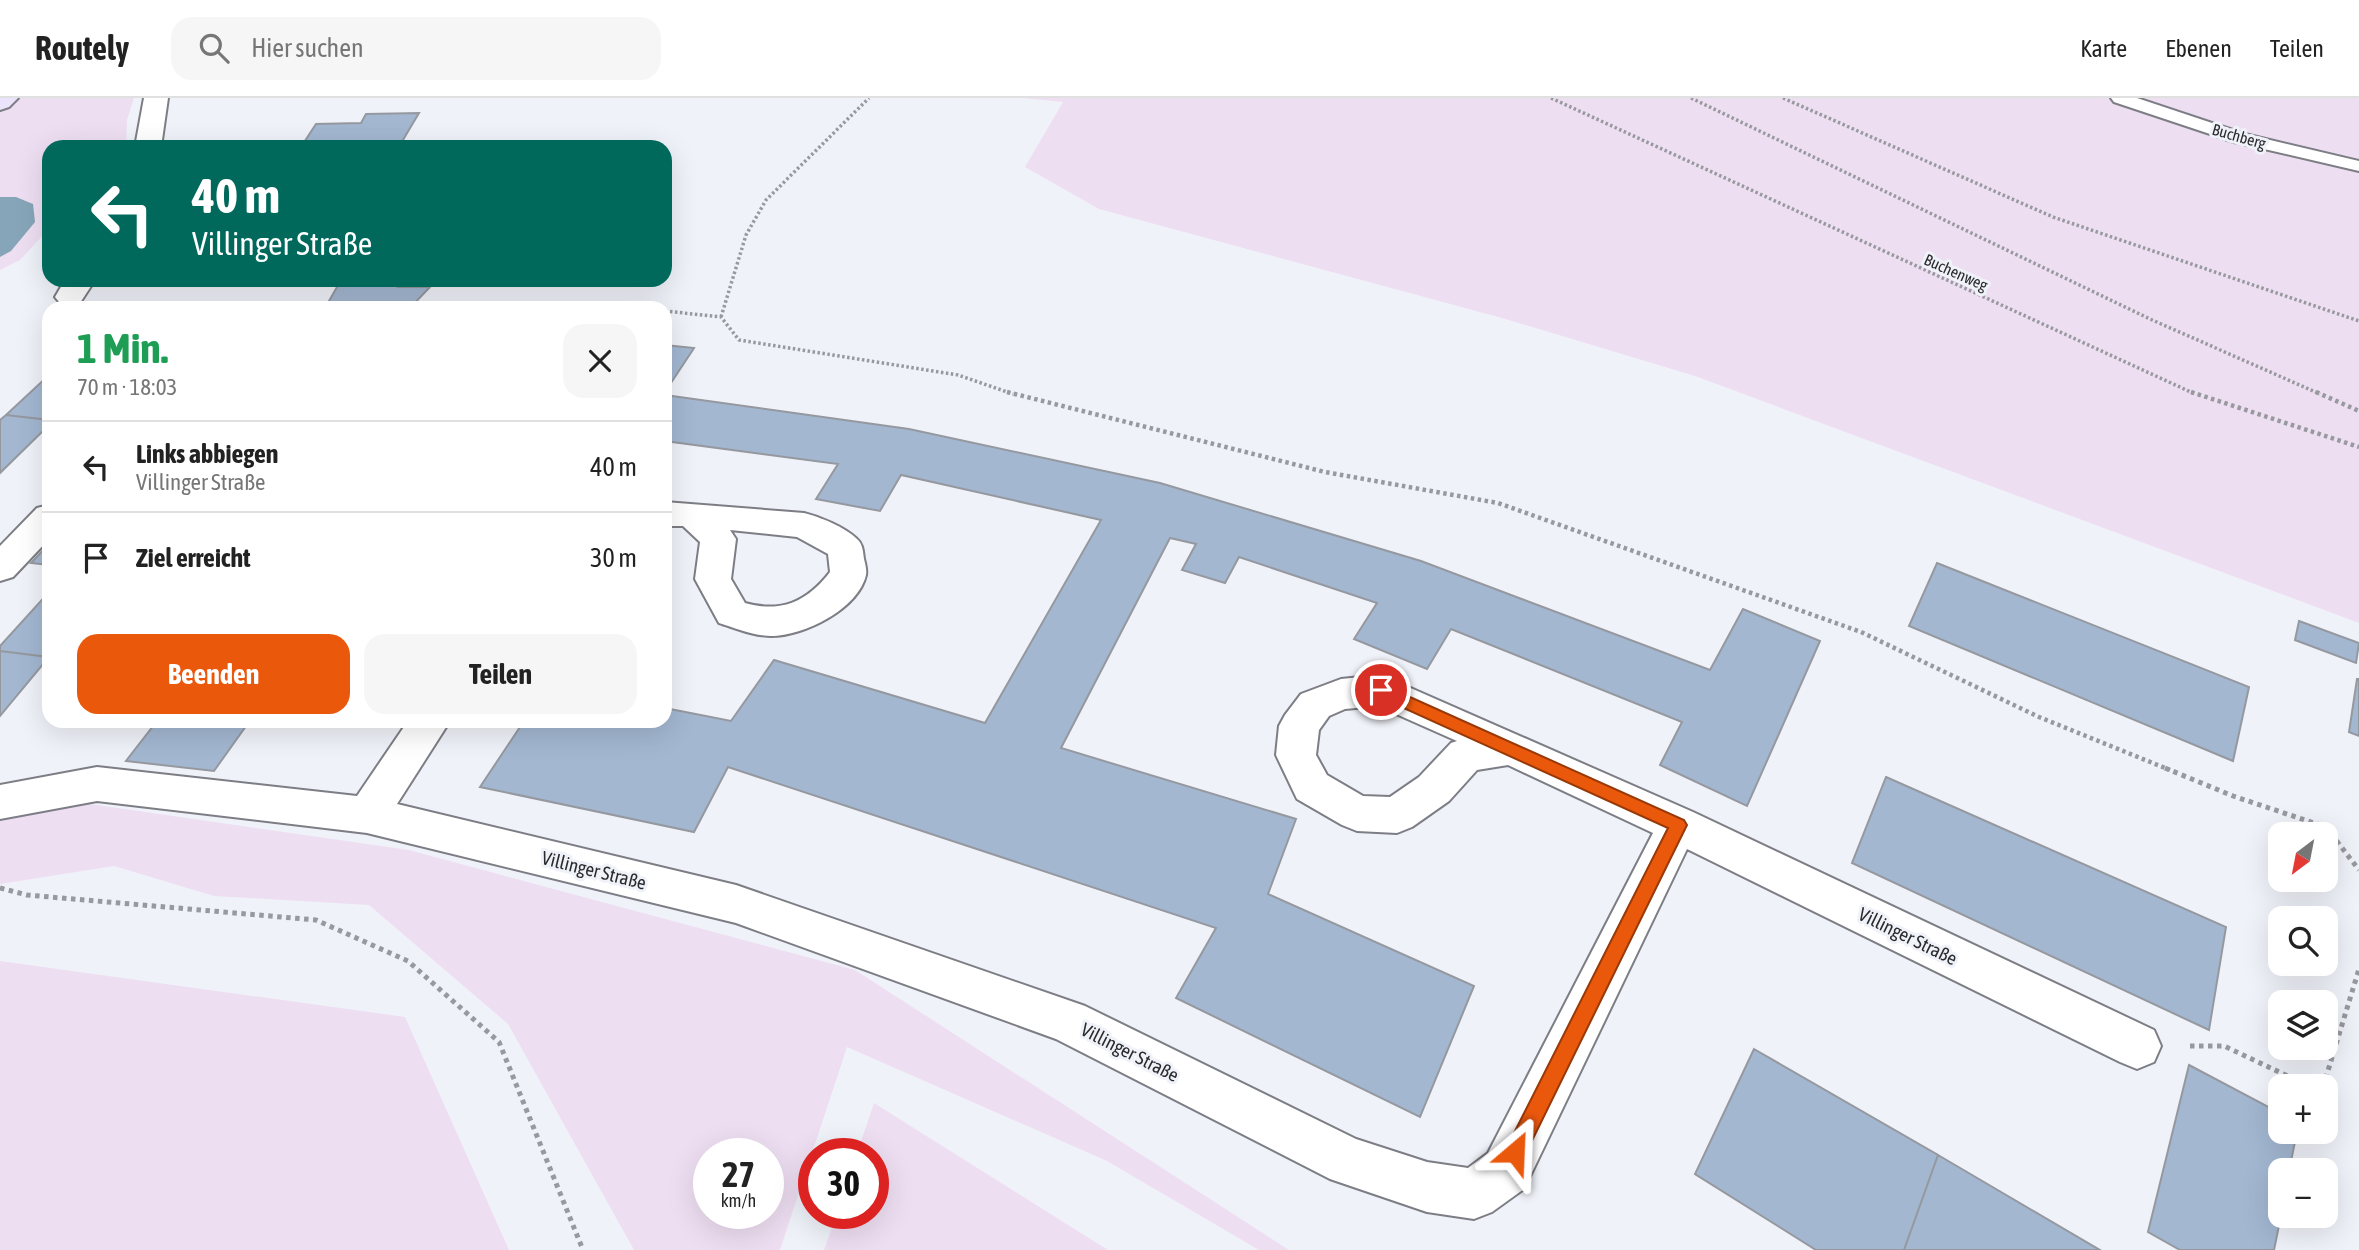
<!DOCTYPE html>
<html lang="de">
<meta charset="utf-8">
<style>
body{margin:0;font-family:"Asap Condensed",sans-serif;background:#f6f6f6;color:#222;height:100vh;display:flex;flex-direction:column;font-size:26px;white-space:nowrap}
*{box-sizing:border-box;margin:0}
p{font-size:23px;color:#767676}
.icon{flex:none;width:38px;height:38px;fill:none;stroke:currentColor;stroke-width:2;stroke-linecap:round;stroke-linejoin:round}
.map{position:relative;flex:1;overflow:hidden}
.sheet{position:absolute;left:42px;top:203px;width:630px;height:427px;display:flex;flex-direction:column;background:#fff;border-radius:21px;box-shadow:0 7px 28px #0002}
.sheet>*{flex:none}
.guide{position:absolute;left:42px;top:42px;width:630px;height:147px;border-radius:21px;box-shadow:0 7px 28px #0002;background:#00695c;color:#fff;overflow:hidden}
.needle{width:46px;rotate:212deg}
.buttons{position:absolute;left:2268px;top:724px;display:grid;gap:14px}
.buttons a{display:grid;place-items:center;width:70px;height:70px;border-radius:14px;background:#fff;box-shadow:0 7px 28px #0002;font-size:35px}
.speed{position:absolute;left:693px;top:1040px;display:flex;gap:14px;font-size:35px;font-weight:700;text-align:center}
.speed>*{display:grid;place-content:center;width:91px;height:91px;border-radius:50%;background:#fff;box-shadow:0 7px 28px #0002;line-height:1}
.speed small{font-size:18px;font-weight:400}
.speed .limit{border:10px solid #d22;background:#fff;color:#111}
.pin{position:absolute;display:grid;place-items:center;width:60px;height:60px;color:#fff;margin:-30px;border:4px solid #fff;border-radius:50%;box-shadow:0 2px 7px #0007}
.me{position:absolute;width:77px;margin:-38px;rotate:26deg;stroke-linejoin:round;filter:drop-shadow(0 0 5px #0008)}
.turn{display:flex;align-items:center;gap:24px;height:147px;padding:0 35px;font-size:32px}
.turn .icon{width:91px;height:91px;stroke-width:2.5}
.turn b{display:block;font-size:49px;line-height:60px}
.round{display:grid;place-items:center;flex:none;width:74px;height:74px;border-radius:21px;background:#f6f6f6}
.headline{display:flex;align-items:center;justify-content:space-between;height:119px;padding:0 35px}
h1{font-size:42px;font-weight:700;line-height:52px;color:#1e9e55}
.cta{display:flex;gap:14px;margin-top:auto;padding:14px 35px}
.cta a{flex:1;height:80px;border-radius:21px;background:#ea580c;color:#fff;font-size:28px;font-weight:700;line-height:80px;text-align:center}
.cta a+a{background:#f6f6f6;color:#222}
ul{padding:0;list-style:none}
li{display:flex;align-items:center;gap:21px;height:91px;padding:0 35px;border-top:2px solid #e0e0e0}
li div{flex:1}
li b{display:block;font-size:26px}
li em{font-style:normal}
header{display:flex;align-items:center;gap:42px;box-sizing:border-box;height:98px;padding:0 35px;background:#fff;border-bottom:2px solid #e0e0e0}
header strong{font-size:33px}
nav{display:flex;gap:38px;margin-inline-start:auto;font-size:24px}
.search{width:490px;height:63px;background:#f6f6f6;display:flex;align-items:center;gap:18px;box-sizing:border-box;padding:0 24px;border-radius:21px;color:#767676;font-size:26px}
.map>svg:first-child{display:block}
.green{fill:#eedef2;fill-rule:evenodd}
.water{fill:#86a5b8}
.building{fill:#a3b7d1;stroke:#95999f;stroke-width:2}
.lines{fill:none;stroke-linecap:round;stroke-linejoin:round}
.service-casing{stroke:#7d7e85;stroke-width:4}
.minor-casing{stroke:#7d7e85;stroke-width:4}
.secondary-casing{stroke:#7d7e85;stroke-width:4}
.path-far2{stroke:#97999e;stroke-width:3.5;stroke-dasharray:2.5 2.5;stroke-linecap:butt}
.path-far1{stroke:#97999e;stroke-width:4.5;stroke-dasharray:3.5 3.5;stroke-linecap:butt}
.path{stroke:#97999e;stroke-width:5;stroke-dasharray:4.5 4.5;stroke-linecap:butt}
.service{fill:#fff;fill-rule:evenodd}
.minor{fill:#fff;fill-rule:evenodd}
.secondary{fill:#ebe3fb;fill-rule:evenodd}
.route{fill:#ea580c;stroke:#983908;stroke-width:2}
.labels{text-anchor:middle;stroke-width:6;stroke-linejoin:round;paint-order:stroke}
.far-street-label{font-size:16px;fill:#2a2b2e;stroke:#f0f2f9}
.street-label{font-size:19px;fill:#2a2b2e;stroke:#f0f2f9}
</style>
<header>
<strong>Routely</strong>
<div class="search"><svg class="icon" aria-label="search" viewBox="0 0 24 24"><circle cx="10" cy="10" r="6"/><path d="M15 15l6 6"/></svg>Hier suchen</div>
<nav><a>Karte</a><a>Ebenen</a><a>Teilen</a></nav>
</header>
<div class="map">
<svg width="2359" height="1152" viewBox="0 0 2359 1152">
<rect width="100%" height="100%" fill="#f0f2f9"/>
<path class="green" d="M0,0H134L127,22L126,49H49V131L20,162L0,172Z
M1022,0H2359V525L1695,278L1502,220L1099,111L1025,69L1063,4Z
M0,693L409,752L855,872L1289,1152H1259L1107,1063L847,949L780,1152H634L508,926L369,807L214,798L114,768L0,786ZM709,1055H768V1115H709Z
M0,863L405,919L509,1152H0Z
M874,1005L1108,1152H824L837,1115H873V1055H857Z"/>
<path class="water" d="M0,99H16L33,106L35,124L11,153L0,159Z"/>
<path class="building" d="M419,15L400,47L301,49L316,26L361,25L366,16Z
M341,182H402L398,189H430L410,210H325Z
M665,247L694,250L665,294Z
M49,277V322L6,317Z
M665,297L909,331L1160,385L1421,463L1710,572L1743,511L1820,543L1747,708L1660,667L1682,624L1451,531L1427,571L1354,541L1377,505L1239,459L1225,485L1182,472L1196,446L1170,440L1061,650L1296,721L1268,796L1474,888L1420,1019L1176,900L1216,830L728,669L694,734L480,689L524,623H665V610L731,623L774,562L985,625L1101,422L901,377L880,413L816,401L838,366L665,343Z
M6,317L49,322V327L0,375V322Z
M48,447L49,467L31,465Z
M1937,465L2249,589L2233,663L1909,528Z
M49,494V559L0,553V548Z
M2299,523L2359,545L2356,565L2295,542Z
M0,553L49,559L0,618Z
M2357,581H2359V638L2349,634Z
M157,623H198L246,628L214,673L126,663Z
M1886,679L2226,829L2209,932L1852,765Z
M1754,951L1938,1057L1904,1152H1816L1695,1076Z
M2189,967L2280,1015V1034H2297L2289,1073H2280L2281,1118L2274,1152H2180L2148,1134Z
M1938,1057L2100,1152H1904Z"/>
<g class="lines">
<defs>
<path id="service" d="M2111,0H2137L2245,36L2359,63V73L2234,44L2114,4Z"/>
<path id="minor" d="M144,0H168L161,49H135Z
M65,182H95L80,205L70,208L60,205L55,199Z
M665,404L804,415C820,419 845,429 857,441C863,446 863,454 864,461C865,465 867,472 866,477C858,511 804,538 771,538C754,538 735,530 719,525L695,481L700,444L683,428H665ZM730,432L797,439L828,456L830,474C807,504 781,515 745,505L731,481L736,441Z
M49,407V441L13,479L0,483V448L37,410Z
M1381,577L1693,714L2154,932L2161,948L2154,964L2137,971L2120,964L1687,751L1524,1091L1492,1114L1474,1121L1427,1114L1330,1081L1056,941L736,825L367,735L97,703L0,721V687L97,669L357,698L408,623H450L397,706L736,787L1085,908L1356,1041L1427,1064L1468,1070L1488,1055L1653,735L1508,667L1477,672L1449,703L1412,729L1397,735L1357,733L1342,727L1297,701L1276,657L1279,628L1285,617L1301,596L1341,581ZM1378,608L1457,643L1451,645L1419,679L1390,699L1363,698L1327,677L1316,657L1319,632L1329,618L1345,611Z"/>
<path id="secondary" d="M0,0H18L9,9L0,12Z"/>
</defs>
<use href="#service" class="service-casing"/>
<use href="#minor" class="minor-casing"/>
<use href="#secondary" class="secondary-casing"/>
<path class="path-far2" d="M1551,0L2195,296
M1691,0L2150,221L2320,296
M1783,0L2053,119L2359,223
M609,206L643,210
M665,213L721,219L739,242L958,277L1013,296
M721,219L746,137L766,102L869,0"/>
<path class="path-far1" d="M1007,294L1325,374L1498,405L1861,534L2039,619L2170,672
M2191,294L2359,349
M2316,294L2359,313"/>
<path class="path" d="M2165,670L2233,698L2326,729L2359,772
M0,790L27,797L316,822L408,863L499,944L583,1152
M2190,948H2224L2311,989
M2323,989L2359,871"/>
<use href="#service" class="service"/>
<use href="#minor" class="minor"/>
<use href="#secondary" class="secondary"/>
</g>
<path class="route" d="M1381,586L1684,722L1687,727L1523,1061L1515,1064L1508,1061L1505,1054L1508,1047L1668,730L1375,597L1373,592Z"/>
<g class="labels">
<g class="far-street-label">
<text transform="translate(2239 38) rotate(16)" y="6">Buchberg</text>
<text transform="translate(1956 174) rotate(24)" y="6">Buchenweg</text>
</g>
<g class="street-label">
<text transform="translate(594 772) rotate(14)" y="7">Villinger Straße</text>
<text transform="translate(1908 838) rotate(26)" y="7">Villinger Straße</text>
<text transform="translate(1130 954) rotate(27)" y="7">Villinger Straße</text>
</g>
</g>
</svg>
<div class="buttons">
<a><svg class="needle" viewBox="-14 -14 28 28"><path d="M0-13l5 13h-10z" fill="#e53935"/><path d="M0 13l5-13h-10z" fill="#767676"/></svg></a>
<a><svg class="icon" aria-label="search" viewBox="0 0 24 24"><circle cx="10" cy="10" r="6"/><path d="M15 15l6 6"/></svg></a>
<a><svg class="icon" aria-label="layers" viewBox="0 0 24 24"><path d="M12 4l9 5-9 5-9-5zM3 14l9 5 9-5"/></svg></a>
<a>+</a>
<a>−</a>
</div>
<div class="speed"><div>27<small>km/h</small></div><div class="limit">30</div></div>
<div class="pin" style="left:1381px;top:592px;background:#d93025"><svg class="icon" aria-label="arrive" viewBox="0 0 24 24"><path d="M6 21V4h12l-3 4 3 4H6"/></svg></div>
<svg class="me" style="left:1515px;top:1054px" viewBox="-20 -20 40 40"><path d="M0-17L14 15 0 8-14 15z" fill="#ea580c" stroke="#fff" stroke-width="4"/></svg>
<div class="guide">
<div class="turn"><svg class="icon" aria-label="left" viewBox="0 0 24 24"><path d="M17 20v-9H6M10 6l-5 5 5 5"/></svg><div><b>40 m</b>Villinger Straße</div></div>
</div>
<section class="sheet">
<div class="headline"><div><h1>1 Min.</h1><p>70 m · 18:03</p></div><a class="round"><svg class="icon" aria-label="close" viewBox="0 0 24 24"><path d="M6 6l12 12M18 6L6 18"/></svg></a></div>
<ul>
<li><svg class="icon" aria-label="left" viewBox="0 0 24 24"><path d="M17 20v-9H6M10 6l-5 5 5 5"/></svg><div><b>Links abbiegen</b><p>Villinger Straße</p></div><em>40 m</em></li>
<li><svg class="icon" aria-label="arrive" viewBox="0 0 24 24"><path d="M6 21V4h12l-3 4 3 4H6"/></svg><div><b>Ziel erreicht</b></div><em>30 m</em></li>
</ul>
<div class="cta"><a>Beenden</a><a>Teilen</a></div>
</section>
</div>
